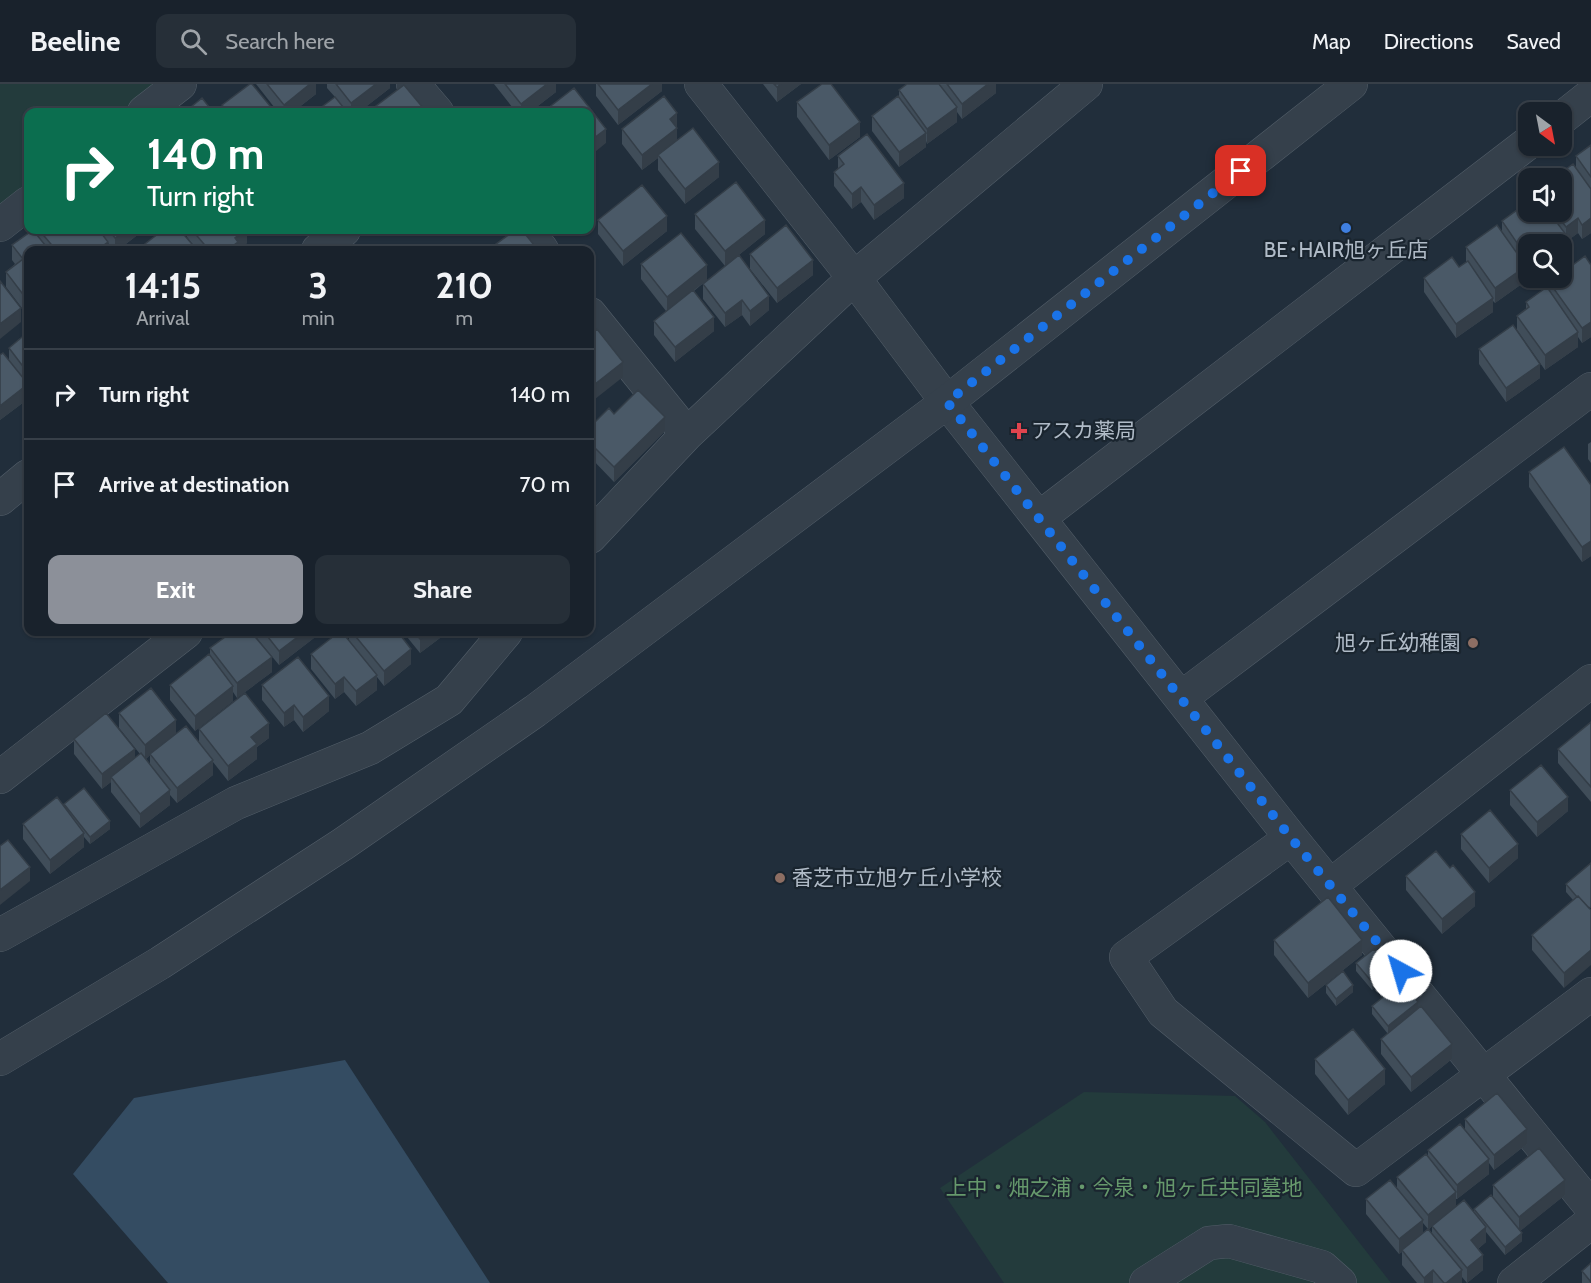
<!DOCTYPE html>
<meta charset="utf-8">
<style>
body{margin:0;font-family:Cabin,"Noto Sans JP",sans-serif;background:#262f38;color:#f1f3f6;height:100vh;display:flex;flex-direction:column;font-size:22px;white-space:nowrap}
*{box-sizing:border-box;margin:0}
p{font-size:20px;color:#9fa4a9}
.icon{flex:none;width:33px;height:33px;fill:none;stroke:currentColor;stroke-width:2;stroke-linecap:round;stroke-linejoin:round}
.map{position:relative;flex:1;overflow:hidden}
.details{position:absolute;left:24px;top:162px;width:570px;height:390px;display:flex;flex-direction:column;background:#19222c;border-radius:12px;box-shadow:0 2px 4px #0004,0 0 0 2px #373f48}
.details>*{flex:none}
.guide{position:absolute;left:24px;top:24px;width:570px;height:126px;border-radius:12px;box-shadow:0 2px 4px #0004,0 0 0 2px #373f48;background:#0b6e4f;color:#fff;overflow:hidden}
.needle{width:39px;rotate:148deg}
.fabs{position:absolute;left:1518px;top:18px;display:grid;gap:12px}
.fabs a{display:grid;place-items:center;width:54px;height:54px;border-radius:12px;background:#19222c;box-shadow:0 2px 4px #0004,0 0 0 2px #373f48;font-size:30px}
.pin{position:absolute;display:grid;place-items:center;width:51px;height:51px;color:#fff;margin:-26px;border-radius:12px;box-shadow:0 3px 9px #0006}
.me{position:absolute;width:66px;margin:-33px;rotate:321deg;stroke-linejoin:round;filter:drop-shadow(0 0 4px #0008)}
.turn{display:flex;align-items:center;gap:21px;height:126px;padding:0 24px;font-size:27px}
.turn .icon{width:78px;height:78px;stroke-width:2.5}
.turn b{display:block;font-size:42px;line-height:51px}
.eta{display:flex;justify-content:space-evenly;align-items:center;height:102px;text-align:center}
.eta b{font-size:36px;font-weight:700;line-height:42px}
.button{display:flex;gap:12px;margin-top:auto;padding:12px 24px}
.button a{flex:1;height:69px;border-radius:12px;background:#8c9099;color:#fff;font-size:24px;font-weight:700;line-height:69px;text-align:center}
.button a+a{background:#262f38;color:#f1f3f6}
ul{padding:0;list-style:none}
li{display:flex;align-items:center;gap:18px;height:90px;padding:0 24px;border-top:2px solid #373f48}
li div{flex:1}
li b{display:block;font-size:22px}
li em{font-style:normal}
header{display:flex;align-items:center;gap:36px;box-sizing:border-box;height:84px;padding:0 30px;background:#19222c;border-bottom:2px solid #373f48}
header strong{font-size:28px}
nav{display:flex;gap:33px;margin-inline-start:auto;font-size:21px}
.search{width:420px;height:54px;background:#262f38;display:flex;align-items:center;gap:15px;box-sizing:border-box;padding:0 21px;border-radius:12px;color:#9fa4a9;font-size:22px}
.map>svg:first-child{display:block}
.green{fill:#233b3c}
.water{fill:#344c62}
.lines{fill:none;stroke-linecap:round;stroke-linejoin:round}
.minor-casing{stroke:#535e69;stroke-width:34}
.tertiary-casing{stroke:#535e69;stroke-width:34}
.minor{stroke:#35404b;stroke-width:33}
.tertiary{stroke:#35404b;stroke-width:33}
.wall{fill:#404d59;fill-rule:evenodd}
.shaded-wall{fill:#343e48}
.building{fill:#4a5967;stroke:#343e48;stroke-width:1.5}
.route{stroke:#1a73e8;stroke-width:10;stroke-dasharray:0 18}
.shop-dot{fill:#3f7fe0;stroke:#1a252f;stroke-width:2}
.health-dot{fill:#e0444e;stroke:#1a252f;stroke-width:2}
.education-dot{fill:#8d6e63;stroke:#1a252f;stroke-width:2}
.labels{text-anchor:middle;stroke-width:4.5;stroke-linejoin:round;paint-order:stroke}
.poi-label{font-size:21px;fill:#b0bbc7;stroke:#1a252f;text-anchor:start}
.park-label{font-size:21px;fill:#66996c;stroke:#1a252f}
</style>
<header>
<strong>Beeline</strong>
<div class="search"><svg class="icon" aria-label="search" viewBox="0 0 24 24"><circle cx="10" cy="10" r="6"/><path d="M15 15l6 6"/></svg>Search here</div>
<nav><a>Map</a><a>Directions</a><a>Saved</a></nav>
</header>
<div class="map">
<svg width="1591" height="1199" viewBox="0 0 1591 1199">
<rect width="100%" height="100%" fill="#212e3b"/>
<path class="green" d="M0,0H168L131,28H28V109L0,131Z
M1084,1008L1235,1012L1265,1038L1391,1199H1004L940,1104Z"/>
<path class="water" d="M345,976L490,1199H168L73,1090L134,1014Z"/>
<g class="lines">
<defs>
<path id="minor" d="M413,0L437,28
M701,0L854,194L947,318L1291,754L1591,1123
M144,28L180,0
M1562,34L1591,11
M0,141L28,119
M527,146L542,166
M318,166L344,146
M590,230L687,350
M0,415L28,392
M1039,434L1528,59
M590,453L687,350L854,194L1086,0
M1181,614L1591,305
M0,693L186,548
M1291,754L1126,873L1163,928L1356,1086L1591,910
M1331,801L1591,597
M0,851L236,719L370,664L449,616L506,548
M1146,1199L1209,1159L1229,1157L1322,1183L1340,1199
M1514,1199L1591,1138"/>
<path id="tertiary" d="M0,975L160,879L343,760L535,627L947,318L1351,0"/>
</defs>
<use href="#minor" class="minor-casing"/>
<use href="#tertiary" class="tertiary-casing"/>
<use href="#minor" class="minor"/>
<use href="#tertiary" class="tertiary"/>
</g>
<path class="wall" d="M256,0H316V10L293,28H278Z
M327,0H390V4L359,28H315L335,13L327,4Z
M494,0H556V8L530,28H516Z
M596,0H662V7L618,41L596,12Z
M763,0H801L777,18Z
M907,0H996V9L962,35L957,28V38L927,60L926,57V63L899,83L872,47V32L899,13V6Z
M797,18L860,53L829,76L797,33Z
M222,21L275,28H222Z
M677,29V56L719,93L685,120L658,86V74L642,86L622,60V45Z
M1591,61V149L1582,155L1578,149L1567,157V167L1562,170V160H1528V189L1526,186V197L1495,219L1493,217V228L1456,254L1424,208V194L1459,183L1466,178V163L1502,148V137L1528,128H1562L1576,84V72Z
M838,72L904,114L874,136L861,118L852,125L834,102V88L838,85Z
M695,130L765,150L725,182L695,145Z
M598,136L667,147L623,182L598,150Z
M39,146H144L118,166H114L108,159V166H28V232L6,203V188L15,180L12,176V161L39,153Z
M187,146H247V159L238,166H197L187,153Z
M750,170L813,191L777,219L750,185Z
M641,180L707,196L694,207L714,247L675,278L654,251V237L666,227L641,195Z
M1591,181V253L1582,259L1578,253V263L1545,286L1517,246V232L1526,225V218L1549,207V198Z
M703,200L769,226L750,242L742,231L725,243L703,215Z
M28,248V315L0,336V271L9,276V264Z
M1479,265L1540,294L1506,318L1479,280Z
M614,330L665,347L614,398L590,373V343Z
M1591,358V379L1588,375V360Z
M1529,388L1591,401V472L1582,478L1529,403Z
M252,548H314V554L279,581Z
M349,548H398L411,580L384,602L377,593V606L356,622L344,608L335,615L311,585V570L349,556Z
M403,548H448L420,569Z
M210,564L272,588L237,614L233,608V617L195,647L170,616V601L210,573Z
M262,601L329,627L303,648L294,636L284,643L262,616Z
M119,629L176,650L199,658V645L269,654L257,663V675L228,697L213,678V691L177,719L170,711V721L140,744L111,708V698L102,705L74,670V655L135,674L140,670L119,644ZM150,671V681L146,675Z
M1591,638V718L1558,679V665Z
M1510,706L1568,727L1537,753L1510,721Z
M64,720L110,745L90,760L84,753V763L50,790L23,755V740L64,723Z
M1461,750L1518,774L1489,799L1461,765Z
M1591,779L1564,904L1532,866V851L1573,816L1566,808V800Z
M1450,784L1475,822L1442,850L1406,806V792Z
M1274,856L1362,871L1308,914L1274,871Z
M1356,879L1389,891L1372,906L1356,887Z
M1326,901L1353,908L1336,922L1326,909Z
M1372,922L1418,925L1452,975L1411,1008L1381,970V955L1388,950L1372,930Z
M1315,975L1385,1000L1348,1031L1315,990Z
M1465,1035L1527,1060L1494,1086L1489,1079V1090L1457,1115H1456V1122L1474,1128V1125L1493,1113V1101L1565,1111L1520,1147L1522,1157L1505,1171L1486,1148V1158L1478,1165L1483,1186L1467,1199L1462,1193V1199H1417L1402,1181V1168L1399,1170L1366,1130V1115L1397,1105V1093L1428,1073V1066L1465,1046ZM1423,1139L1428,1145L1423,1149ZM1434,1140L1432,1142V1150L1429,1145Z
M1582,1187L1591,1199H1582Z"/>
<path class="shaded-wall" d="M310,0H316V10L293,28H284V21Z
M376,0H390V4L359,28H351V19Z
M547,0H556V8L530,28H521V20Z
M652,0H662V7L618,41V26Z
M781,0H801L777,18V3Z
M988,0H996V9L962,35V20Z
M957,23V38L927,60V45Z
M677,29V59L658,71V74L642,86V71L670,35Z
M860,38V53L829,76V61Z
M606,45V59L590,72V57Z
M926,49V63L899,83V68Z
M719,78V93L685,120V105Z
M904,99V114L874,136V121Z
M861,103V118L852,125V110Z
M667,132V147L623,182V167Z
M1578,134V149L1567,157V167L1562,170V160H1554L1566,152V143Z
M1591,134V149L1582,155V141Z
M765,136V150L725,182V167Z
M126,146H144L118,166H115V154Z
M245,146H247V159L238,166H227L235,154Z
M108,158V166H97Z
M813,176V191L777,219V204Z
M707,181V196L667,227V213Z
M1526,182V197L1495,219V204Z
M769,212V226L750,242V227Z
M1493,214V228L1456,254V240Z
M742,216V231L725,243V229Z
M21,224V238L0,255V240Z
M714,233V247L675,278V263Z
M1591,238V253L1582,259V244Z
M1578,248V263L1545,286V271Z
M623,278V293L590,319V304Z
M1540,280V294L1506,318V304Z
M28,300V315L0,336V322Z
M665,333V347L614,398V383Z
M1591,457V472L1582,478V463Z
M304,548H314V554L279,581V567Z
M429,548H448L420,569V555Z
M411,565V580L384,602V587Z
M272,573V588L237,614V599Z
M377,591V606L356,622V607Z
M344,593V608L335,615V600Z
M233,602V617L195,647V632Z
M329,612V627L303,648V633Z
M294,621V636L284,643V629Z
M176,636V651L145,675V661Z
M269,639V654L257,663V675L228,697V682L251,653Z
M135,665V680L111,693V698L102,705V690Z
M213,676V691L177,719V704Z
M170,706V721L140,744V730Z
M1568,713V727L1537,753V738Z
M110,737V745L90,760V753Z
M84,749V763L50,790V776Z
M1518,760V774L1489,799V784Z
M30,783V797L0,821V806Z
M1475,808V822L1442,850V835Z
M1362,856V871L1308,914V899Z
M1591,866V881L1564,904V889Z
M1389,884V891L1372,906V898Z
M1353,901V908L1336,922V915Z
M1418,918V925L1388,950V942Z
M1452,960V975L1411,1008V993Z
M1385,985V1000L1348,1031V1016Z
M1527,1045V1060L1494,1086V1071Z
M1489,1075V1090L1457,1115V1101Z
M1565,1096V1111L1519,1148V1133Z
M1456,1108V1123L1428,1146V1131Z
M1423,1136V1151L1399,1170V1155Z
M1486,1143V1158L1471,1171V1156Z
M1522,1149V1157L1505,1171V1163Z
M1483,1171V1186L1467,1199V1184Z
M1433,1186V1199H1424V1194Z
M1462,1186V1199H1446Z"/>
<path class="building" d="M250,0H252L275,28H228L222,21Z
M267,0H310L284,21Z
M336,0H376L351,19Z
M505,0H547L521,20Z
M598,0H652L618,26Z
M774,0H781L777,3Z
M822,0H831L860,38L829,61L797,18Z
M907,0H939L957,23L927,45L899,6Z
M947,0H988L962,20Z
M404,1L424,25L420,28H368Z
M574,4L606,45L590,57V28H543Z
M664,12L677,29L670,35L677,44L642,71L622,45Z
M898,12L926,49L899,68L872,32Z
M335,13L347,28H315Z
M202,14L213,28H187L186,27Z
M693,44L719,78L685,105L658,71Z
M867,50L904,99L874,121L861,103L852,110L834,88L844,80L838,72Z
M1591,61V93L1576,72Z
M1573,80L1591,105V134L1582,141L1578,134L1566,143L1555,128H1562V94H1554Z
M736,98L765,136L725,167L695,130Z
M642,101L667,132L623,167L598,136Z
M1528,118V128H1549L1567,152L1554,160H1528V175L1502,137Z
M786,141L813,176L777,204L750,170Z
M1497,141L1526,182L1495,204L1466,163Z
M33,146L49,166H28V217L6,188L23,175L12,161Z
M39,146H99L108,158L97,166H56Z
M109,146H126L115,154Z
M163,146H180L197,166H144L141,163Z
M192,146H245L235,154L238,158L227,166H209Z
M515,146H522L538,166H488Z
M681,149L707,181L667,213L641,180Z
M739,171L769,212L750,227L742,216L725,229L703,200Z
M1585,172L1591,181V238L1582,244L1549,198L1555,194H1562V189Z
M1452,173L1459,183L1468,177L1493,214L1456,240L1424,194Z
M0,197L21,224L0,240Z
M1547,203L1578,248L1545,271L1517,232L1529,223L1526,218Z
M693,206L714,233L675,263L654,237Z
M1513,241L1540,280L1506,304L1479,265Z
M597,245L623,278L590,304V252Z
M28,248V289L9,264Z
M3,269L28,300L0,322V271Z
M638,306L665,333L614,383L590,359V343L609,324L614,330Z
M1564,363L1591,401V457L1582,463L1529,388Z
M232,548H251L272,573L237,599L210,564Z
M264,548H304L279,567Z
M339,548H342L377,591L356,607L344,593L335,600L311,570Z
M352,548H398L411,565L384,587Z
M414,548H429L420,555Z
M209,570L233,602L195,632L170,601Z
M298,573L329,612L303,633L294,621L284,629L262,601Z
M151,604L176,636L145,661L119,629Z
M245,609L269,639L251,653L257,660L228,682L199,645Z
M106,629L135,665L102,690L74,655Z
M1591,638V703L1558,665Z
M186,642L213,676L177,704L150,670Z
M141,669L170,706L140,730L111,693Z
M1541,681L1568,713L1537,738L1510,706Z
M84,704L110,737L90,753L64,720Z
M57,713L84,749L50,776L23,740Z
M1490,726L1518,760L1489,784L1461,750Z
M8,756L30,783L0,806V762Z
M1436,767L1450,784L1453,781L1475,808L1442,835L1406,792Z
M1591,779V823L1589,824L1578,812L1577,813L1566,800Z
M1578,812L1591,826V866L1564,889L1532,851Z
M1328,813L1362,856L1308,899L1274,856Z
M1374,865L1389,884L1372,898L1356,879Z
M1343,887L1353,901L1336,915L1326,901Z
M1402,898L1418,918L1388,942L1372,922Z
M1421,922L1452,960L1411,993L1381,955Z
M1353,945L1385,985L1348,1016L1315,975Z
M1497,1009L1527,1045L1494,1071L1465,1035Z
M1460,1040L1489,1075L1457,1101L1428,1066Z
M1539,1064L1565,1096L1519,1133L1493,1101Z
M1426,1070L1456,1108L1428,1131L1397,1093Z
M1390,1096L1423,1136L1399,1155L1366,1115Z
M1491,1111L1522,1149L1505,1163L1474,1125Z
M1464,1116L1486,1143L1471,1156L1483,1171L1467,1184L1432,1142Z
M1428,1145L1462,1186L1446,1199H1444L1433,1186L1424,1194L1402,1166Z
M1591,1179V1198L1582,1187Z"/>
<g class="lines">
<path class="route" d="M1241,87L947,318L1291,754L1401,887"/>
</g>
<circle class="shop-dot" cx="1346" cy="144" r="6"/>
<path class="health-dot" d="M1016 338h6v6h6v6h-6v6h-6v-6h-6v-6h6z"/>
<g class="education-dot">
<circle cx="1473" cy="559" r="6"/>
<circle cx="780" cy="794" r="6"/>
</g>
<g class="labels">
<g class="poi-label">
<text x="1346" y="173" text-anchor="middle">BE･HAIR旭ヶ丘店</text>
<text x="1031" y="354">アスカ薬局</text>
<text x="1461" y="566" text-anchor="end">旭ヶ丘幼稚園</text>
<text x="792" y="801">香芝市立旭ケ丘小学校</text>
</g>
<g class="park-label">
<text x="1124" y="1111">上中・畑之浦・今泉・旭ヶ丘共同墓地</text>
</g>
</g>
</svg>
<div class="fabs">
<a><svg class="needle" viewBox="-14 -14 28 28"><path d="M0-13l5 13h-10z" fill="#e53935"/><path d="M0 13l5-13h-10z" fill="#9fa4a9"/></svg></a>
<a><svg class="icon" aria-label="sound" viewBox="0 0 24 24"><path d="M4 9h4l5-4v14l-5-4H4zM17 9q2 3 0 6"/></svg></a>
<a><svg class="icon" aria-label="search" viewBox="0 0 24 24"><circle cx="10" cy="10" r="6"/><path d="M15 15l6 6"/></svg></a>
</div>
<div class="pin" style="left:1241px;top:87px;background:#d93025"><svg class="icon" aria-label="arrive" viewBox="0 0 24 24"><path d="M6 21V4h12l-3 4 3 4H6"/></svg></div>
<svg class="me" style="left:1401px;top:887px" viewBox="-20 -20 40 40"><circle r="19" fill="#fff"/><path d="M0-13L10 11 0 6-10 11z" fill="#1a73e8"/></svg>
<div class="guide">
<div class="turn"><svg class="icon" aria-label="right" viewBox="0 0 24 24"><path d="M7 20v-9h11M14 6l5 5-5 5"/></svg><div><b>140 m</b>Turn right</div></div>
</div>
<section class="details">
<div class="eta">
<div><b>14:15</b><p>Arrival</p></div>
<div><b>3</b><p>min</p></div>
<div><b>210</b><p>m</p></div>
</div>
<ul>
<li><svg class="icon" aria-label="right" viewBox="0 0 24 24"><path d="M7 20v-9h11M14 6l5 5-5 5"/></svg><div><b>Turn right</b></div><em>140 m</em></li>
<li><svg class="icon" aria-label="arrive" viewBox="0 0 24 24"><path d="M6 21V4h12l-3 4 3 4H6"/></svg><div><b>Arrive at destination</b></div><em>70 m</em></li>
</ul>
<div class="button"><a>Exit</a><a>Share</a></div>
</section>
</div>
